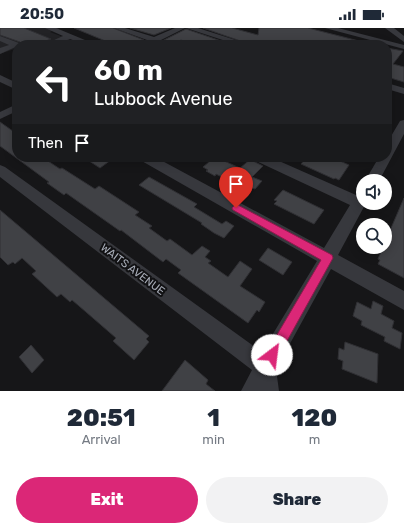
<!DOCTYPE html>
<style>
body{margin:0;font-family:Rubik,sans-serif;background:#f2f2f3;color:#1f2937;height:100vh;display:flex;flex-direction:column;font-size:15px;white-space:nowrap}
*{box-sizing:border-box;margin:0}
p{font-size:13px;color:#747a83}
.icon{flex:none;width:22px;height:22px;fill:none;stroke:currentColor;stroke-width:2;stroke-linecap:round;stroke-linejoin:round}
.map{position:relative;height:363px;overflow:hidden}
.sheet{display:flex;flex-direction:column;background:#fff;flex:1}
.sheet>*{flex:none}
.top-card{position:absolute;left:12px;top:12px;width:380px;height:122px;border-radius:16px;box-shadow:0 2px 10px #0003;background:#202124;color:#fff;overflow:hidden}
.controls{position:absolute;left:356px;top:146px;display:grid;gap:8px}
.controls a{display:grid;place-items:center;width:36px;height:36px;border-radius:50%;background:#fff;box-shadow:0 2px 10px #0003;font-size:20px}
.pin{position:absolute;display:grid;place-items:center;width:34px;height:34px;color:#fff;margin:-41px -17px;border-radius:50% 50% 50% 0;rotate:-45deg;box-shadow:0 0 4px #0007}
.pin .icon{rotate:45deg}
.me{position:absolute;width:44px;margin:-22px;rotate:30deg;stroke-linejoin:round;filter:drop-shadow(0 0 3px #0008)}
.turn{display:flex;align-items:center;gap:14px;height:84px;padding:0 16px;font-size:18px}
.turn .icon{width:52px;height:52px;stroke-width:2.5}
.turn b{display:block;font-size:28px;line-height:34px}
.then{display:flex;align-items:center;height:38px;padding:0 16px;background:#0003;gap:8px;font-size:15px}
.eta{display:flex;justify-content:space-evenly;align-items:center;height:68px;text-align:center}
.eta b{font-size:24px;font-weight:800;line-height:28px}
.action{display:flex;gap:8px;margin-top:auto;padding:8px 16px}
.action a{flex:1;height:46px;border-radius:24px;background:#db2777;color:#fff;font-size:16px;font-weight:800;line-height:46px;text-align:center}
.action a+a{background:#f2f2f3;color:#1f2937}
.status{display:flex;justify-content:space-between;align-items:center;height:28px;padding:0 20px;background:#fff;direction:ltr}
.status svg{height:11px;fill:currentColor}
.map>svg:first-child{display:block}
.built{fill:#222225}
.building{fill:#404145;stroke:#303034}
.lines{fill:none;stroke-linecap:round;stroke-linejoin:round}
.minor{fill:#37383d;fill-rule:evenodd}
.route{fill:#db2777;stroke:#8e194d}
.labels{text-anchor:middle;stroke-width:4;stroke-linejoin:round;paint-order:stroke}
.street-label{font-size:11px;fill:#a8adb8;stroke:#111113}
</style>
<div class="status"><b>20:50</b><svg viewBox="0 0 49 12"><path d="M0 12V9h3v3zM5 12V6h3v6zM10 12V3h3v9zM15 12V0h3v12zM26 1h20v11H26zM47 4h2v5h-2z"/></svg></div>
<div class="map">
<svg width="404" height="363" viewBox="0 0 404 363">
<rect width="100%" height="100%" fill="#161618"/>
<path class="built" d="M0,0H60L50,4L71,12L59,17H17V20L0,26Z"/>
<path class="building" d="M0,0H24L51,11L35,17H22L20,14L0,7Z
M74,0H113L144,12L139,17H115Z
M130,0H171L154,7Z
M203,0H232L258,7L259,0H308L363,14V17H273L258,13L257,17H252Z
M186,1L233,17H198L181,12L172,16L165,14L164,17H154Z
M387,20L403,23L393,36L404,39V54L387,49Z
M0,94L17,106V129H42L60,141L62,140L95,161L99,158L139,184L135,187L152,198L149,200L167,213L170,211L192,227L202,218L210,223L205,229L211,233L208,235L228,249L240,233L252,241L240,258L265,274L259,284L257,282L248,295L178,245L181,242L166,231L163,234L121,202L120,203L66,165L64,167L47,155L49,154L0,118Z
M83,129H115L100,140Z
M215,129L240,140L252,130L253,133L263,138L252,149L262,153L255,161L252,160L249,163L216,146L215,148L206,143L208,142L203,139Z
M307,129H331L349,137L339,152L335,150L334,151L301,136Z
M149,149L197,176L194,179L222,196L226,193L234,198L224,210L214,205L201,196L202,195L139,157Z
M283,162L324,182L314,196L274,176L277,173L274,172Z
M404,170V250L378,236L380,232L378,231L383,219H385V214Z
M0,182L149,308L146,311L149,314L134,332L113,313L116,310L86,284L72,272L70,274L61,266L57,269L32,246L36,243L22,230L15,236L13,234L8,237L0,229Z
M268,220L292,234L283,247L259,232Z
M373,273L383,278L381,286L394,293L392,300L402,305L400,321L384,313L385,309L361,297L362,293L353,288L357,274L371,281Z
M345,314L378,326L377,355L342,341L343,333L338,331L339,320L344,322Z
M31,317L44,332L32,345L19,329Z
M185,332L208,352L206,356L215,363H162Z"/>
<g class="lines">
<path class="minor" d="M45,0H56L97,17H86L70,11L54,17H43L63,8Z
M114,0H125L154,9L175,0H185L151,17H140L147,12Z
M186,0H198L251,17H238Z
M325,0H338L404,17V21Z
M385,0H394L404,8V14Z
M0,8L19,15L20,17L0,26V20L9,17L0,13Z
M0,47L17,55V62L0,54Z
M387,55L404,60V66L387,61Z
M17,76V83L0,91V84Z
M404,92V106L379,153H365L379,129H387V115L400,93Z
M139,129H155L324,220L350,177L254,132L253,129H270L356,167L358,164L363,163V175H366L338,227L404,263V282L331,241L276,341L279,363H241L252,342L0,149V137L5,139L262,324L317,233L140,132Z"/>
</g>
<path class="route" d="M236,176L332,227L333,230L277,331L272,333L268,331L266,327L268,322L321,232L233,182L232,180Z"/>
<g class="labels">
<g class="street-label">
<text transform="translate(133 241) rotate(37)" y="4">WAITS AVENUE</text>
</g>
</g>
</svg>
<div class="controls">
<a><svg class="icon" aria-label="sound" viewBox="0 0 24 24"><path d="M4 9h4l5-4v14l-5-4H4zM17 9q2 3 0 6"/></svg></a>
<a><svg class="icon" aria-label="search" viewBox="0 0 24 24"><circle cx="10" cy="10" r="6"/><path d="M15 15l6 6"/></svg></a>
</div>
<div class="pin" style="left:236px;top:180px;background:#d93025"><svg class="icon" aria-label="arrive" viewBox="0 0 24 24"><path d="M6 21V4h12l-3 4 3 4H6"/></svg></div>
<svg class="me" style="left:272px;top:327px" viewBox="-20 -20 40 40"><circle r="19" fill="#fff"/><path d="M0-13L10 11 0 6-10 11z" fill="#db2777"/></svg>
<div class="top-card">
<div class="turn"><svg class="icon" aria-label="left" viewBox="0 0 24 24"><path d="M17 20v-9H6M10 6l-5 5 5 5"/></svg><div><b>60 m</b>Lubbock Avenue</div></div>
<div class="then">Then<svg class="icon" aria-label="arrive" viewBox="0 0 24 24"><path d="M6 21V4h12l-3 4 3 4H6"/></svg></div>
</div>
</div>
<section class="sheet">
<div class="eta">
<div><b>20:51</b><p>Arrival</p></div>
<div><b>1</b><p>min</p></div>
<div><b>120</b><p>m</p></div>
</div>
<div class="action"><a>Exit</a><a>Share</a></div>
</section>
